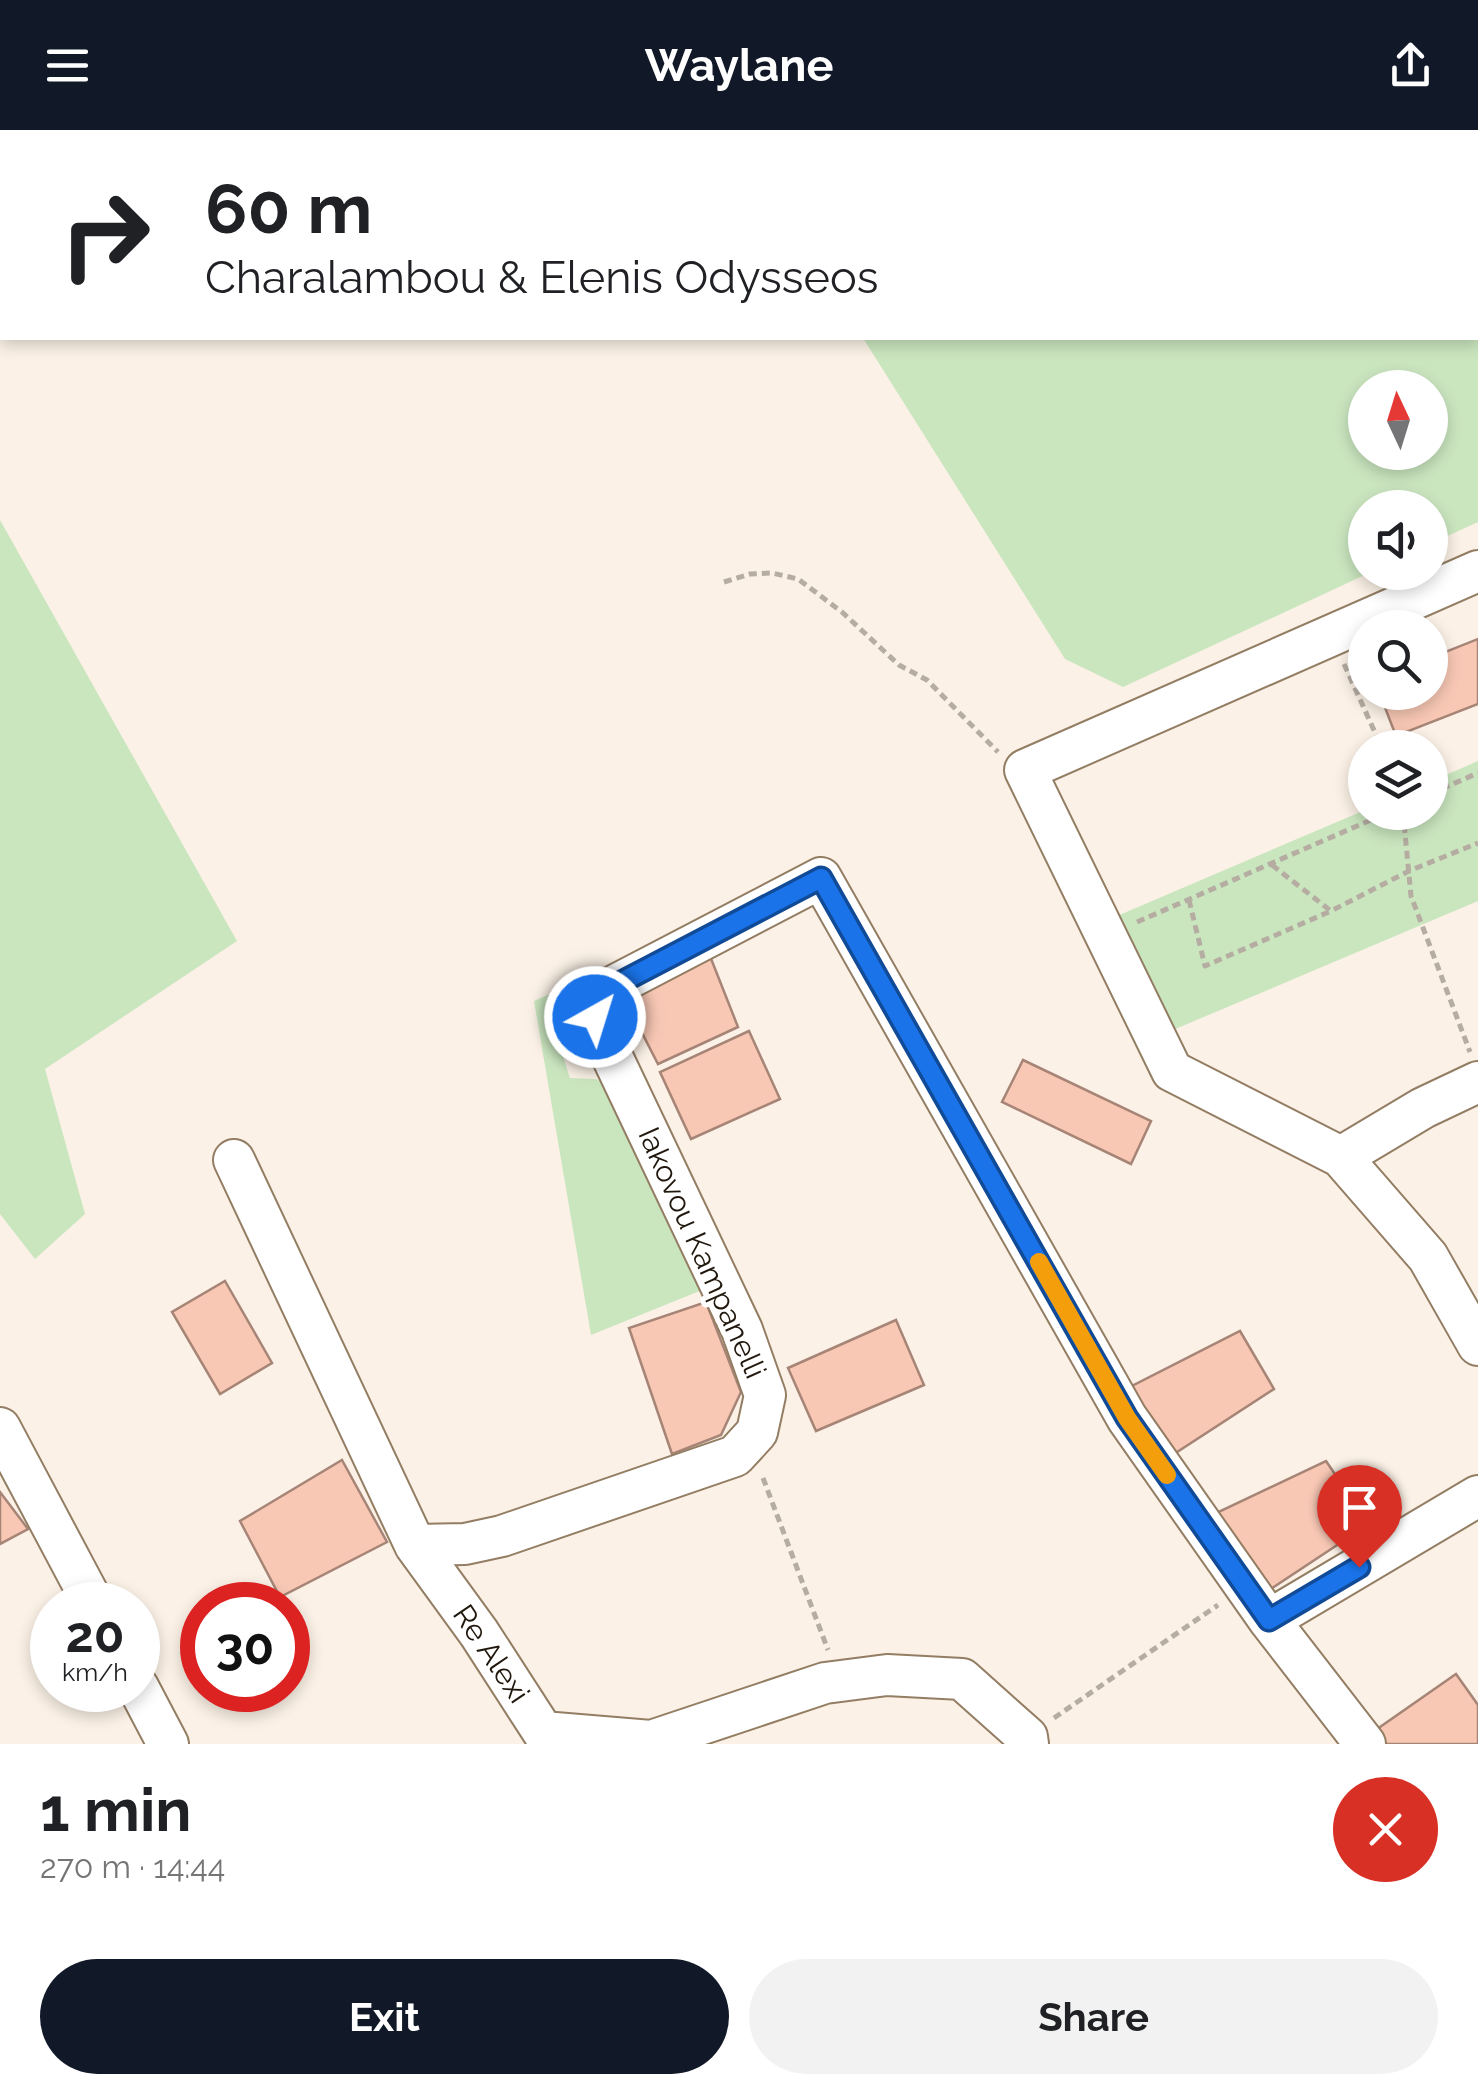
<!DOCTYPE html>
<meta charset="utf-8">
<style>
body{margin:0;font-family:Raleway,sans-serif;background:#f2f2f2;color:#202124;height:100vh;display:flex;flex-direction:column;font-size:38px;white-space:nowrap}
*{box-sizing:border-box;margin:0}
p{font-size:32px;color:#757577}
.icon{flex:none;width:55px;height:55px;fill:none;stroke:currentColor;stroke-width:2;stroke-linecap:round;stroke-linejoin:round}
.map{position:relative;height:1614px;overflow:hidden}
.details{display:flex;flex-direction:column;background:#fff;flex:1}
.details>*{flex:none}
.top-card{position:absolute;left:0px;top:0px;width:1480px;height:210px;box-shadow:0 5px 15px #0003;background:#fff;color:#202124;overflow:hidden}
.needle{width:65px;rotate:356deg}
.buttons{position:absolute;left:1348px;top:240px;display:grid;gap:20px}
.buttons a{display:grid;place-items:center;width:100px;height:100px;border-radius:50%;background:#fff;box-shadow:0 5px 15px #0003;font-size:50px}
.speed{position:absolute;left:30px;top:1452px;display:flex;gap:20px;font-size:50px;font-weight:700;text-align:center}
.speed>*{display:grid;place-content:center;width:130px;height:130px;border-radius:50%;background:#fff;box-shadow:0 5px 15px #0003;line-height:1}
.speed small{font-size:25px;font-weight:400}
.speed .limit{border:15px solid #d22;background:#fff;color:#111}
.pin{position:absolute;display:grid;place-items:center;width:85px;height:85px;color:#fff;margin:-102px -42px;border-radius:50% 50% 50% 0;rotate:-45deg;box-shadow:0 0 10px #0007}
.pin .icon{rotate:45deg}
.me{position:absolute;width:110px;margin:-55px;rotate:39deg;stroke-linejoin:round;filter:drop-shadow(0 0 8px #0008)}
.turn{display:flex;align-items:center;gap:35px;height:210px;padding:0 40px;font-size:45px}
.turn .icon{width:130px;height:130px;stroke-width:2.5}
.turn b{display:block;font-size:70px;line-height:85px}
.round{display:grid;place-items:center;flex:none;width:105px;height:105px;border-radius:52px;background:#f2f2f2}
.summary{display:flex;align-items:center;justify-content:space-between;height:170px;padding:0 40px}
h1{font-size:60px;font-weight:700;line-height:75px}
.cta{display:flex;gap:20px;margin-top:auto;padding:20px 40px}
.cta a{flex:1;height:115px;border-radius:60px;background:#111827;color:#fff;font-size:40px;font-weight:700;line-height:115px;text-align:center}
.cta a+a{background:#f2f2f2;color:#202124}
header{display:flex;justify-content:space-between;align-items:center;height:130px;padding:0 40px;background:#111827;color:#fff;font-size:45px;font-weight:700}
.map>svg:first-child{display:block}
.green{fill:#cae6bf;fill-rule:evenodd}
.building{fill:#f9c8b5;stroke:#a68476;stroke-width:2.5}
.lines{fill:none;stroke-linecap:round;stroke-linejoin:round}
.minor-casing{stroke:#937d63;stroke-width:44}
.path{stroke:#b6ada2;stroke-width:5;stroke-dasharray:8 5;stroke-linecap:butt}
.minor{stroke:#fff;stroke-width:40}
.route-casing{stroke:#114b97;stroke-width:25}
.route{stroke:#1a73e8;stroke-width:18}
.slow{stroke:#f59e0b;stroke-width:18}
.labels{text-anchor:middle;stroke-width:10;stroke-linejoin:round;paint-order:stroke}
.street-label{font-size:30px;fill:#20170d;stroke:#fff}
</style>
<header><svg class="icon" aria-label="menu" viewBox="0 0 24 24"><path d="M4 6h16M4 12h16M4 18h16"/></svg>Waylane<svg class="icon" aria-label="share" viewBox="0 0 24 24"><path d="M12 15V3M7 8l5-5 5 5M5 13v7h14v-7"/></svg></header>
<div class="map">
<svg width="1478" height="1614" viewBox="0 0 1478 1614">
<rect width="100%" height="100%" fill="#fbf1e6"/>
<path class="green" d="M1167,0H1478V392L1430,414V378H1365V442L1369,443L1123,557L1065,529L863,208H1478V2H1163ZM1365,258H1430V322H1365Z
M0,390L237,811L45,939L85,1084L35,1129L0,1084Z
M1478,631V771L1173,900L1110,789L1365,680V682H1430V652Z
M586,848C587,880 588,893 558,911L570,948L596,949L614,960L675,1070L666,1088L690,1135L707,1158L591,1205L534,871Z"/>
<path class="building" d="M1478,509V574L1396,606L1379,562H1430V528Z
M708,821L738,897L658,934L622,864Z
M749,901L780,969L691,1009L660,942Z
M1023,930L1151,991L1131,1034L1002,972Z
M225,1151L272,1233L220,1264L172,1182Z
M706,1172L741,1262L721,1305L672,1324L629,1198Z
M896,1190L924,1255L816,1301L788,1238Z
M1240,1201L1274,1259L1174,1324L1128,1258Z
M342,1330L387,1412L280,1467L240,1391Z
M1326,1331L1369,1394L1263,1464L1210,1386Z
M0,1362L28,1399L0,1414Z
M1456,1544L1478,1575V1614H1379L1370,1604Z"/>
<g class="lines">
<defs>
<path id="minor" d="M1478,441L1025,640L1172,941L1341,1027L1428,1127L1478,1215
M1341,1027L1423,978L1478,952
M234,1030L415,1415L479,1503L543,1602L651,1611L825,1553L887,1545L962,1549L1027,1607L1028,1614
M0,1298L94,1475
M415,1415L465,1414L502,1406L735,1326L757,1302L765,1265L742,1200L598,897C593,880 597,870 610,858L821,748L1127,1288L1269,1490L1365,1614
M1269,1490L1478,1366
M138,1557L168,1614"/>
</defs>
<use href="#minor" class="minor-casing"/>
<path class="path" d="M724,452L750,444L772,443L798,449L842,482L899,535L927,550L998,622
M1344,534L1382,618
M1430,664L1478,643
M1403,682L1411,766L1470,922
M1272,735L1331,781L1409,741L1478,713
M1189,770L1205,836L1331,781
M1137,792L1389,682
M763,1348L828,1520
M1054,1588L1218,1475"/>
<use href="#minor" class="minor"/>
</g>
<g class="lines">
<defs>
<path id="route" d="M595,887L598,871L610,858L821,748L1127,1288L1269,1490L1359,1437"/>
</defs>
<use href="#route" class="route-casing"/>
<use href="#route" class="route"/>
<path class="slow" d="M1039,1132L1127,1288L1167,1345"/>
</g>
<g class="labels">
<g class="street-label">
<text transform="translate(702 1123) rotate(66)" y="10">Iakovou Kampanelli</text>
<text transform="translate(491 1524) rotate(56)" y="10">Re Alexi</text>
</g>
</g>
</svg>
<div class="buttons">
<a><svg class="needle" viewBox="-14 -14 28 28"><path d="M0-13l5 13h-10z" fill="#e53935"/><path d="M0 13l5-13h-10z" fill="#757577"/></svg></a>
<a><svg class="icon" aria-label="sound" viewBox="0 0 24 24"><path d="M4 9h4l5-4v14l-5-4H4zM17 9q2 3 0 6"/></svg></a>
<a><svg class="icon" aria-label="search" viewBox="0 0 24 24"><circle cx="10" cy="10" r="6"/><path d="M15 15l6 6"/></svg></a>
<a><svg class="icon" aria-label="layers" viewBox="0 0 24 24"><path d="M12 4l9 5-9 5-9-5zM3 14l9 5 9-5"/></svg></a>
</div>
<div class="speed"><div>20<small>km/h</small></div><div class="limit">30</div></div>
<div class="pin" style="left:1359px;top:1437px;background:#d93025"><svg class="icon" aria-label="arrive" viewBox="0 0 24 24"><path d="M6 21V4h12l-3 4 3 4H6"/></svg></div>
<svg class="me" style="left:595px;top:887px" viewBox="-20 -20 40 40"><circle r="17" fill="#1a73e8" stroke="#fff" stroke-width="3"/><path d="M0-11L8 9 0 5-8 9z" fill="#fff"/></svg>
<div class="top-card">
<div class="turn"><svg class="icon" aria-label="right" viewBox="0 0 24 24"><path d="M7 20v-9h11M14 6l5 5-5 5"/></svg><div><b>60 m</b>Charalambou &amp; Elenis Odysseos</div></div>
</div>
</div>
<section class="details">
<div class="summary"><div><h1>1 min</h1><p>270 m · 14:44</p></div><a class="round" style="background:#d93025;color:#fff"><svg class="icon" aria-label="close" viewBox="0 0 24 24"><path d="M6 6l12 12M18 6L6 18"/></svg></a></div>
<div class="cta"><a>Exit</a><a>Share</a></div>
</section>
